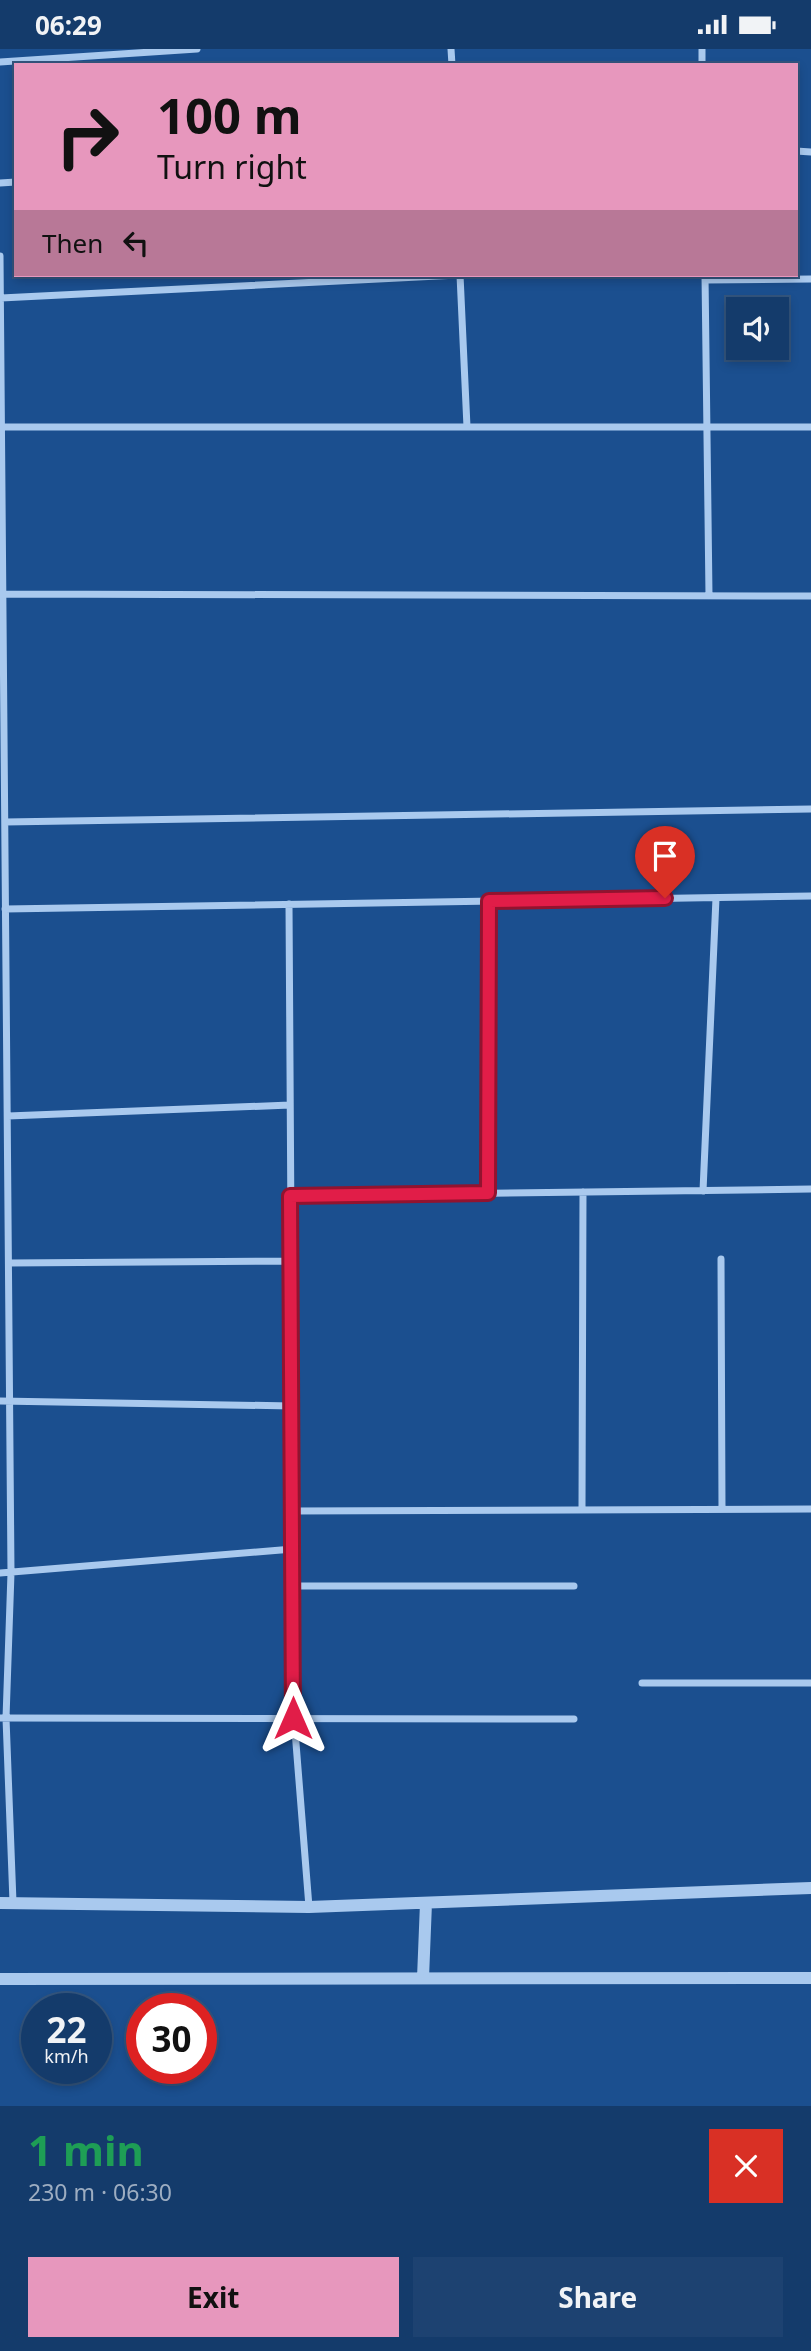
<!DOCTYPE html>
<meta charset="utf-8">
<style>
body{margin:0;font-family:"Noto Sans",sans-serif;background:#1d4271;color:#f1f3f6;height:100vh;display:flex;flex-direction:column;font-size:26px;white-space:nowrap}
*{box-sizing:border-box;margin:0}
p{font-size:23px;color:#9dadc1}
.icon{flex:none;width:38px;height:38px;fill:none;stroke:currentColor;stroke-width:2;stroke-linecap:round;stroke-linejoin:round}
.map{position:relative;height:2057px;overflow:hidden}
.panel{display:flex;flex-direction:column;background:#143b6b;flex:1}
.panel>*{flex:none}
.guide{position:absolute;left:14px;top:14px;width:784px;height:214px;border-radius:0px;box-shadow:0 4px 10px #0003,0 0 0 2px #33557e;background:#e797bd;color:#111;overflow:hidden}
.buttons{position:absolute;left:726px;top:248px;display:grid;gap:14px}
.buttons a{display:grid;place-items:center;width:63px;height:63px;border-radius:0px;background:#143b6b;box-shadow:0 4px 10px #0003,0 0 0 2px #33557e;font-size:35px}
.speed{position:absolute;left:21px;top:1944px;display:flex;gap:14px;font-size:35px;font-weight:700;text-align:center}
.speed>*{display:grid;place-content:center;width:91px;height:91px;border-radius:50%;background:#143b6b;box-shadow:0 4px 10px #0003,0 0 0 2px #33557e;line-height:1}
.speed small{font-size:18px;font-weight:400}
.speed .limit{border:10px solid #d22;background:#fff;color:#111}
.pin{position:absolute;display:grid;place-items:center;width:60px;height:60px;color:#fff;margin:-72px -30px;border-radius:50% 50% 50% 0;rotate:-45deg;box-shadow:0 0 7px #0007}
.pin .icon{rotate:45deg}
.me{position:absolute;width:77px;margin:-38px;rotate:0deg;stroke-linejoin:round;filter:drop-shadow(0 0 5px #0008)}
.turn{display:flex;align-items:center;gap:24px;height:147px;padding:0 28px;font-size:32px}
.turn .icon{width:91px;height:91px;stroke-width:2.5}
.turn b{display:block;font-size:49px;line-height:60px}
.then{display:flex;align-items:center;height:66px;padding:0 28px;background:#0003;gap:14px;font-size:26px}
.round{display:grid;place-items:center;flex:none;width:74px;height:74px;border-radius:0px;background:#1d4271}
.summary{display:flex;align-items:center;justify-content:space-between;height:119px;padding:0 28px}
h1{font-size:42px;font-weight:700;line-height:52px;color:#1e9e55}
.button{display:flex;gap:14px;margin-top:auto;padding:14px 28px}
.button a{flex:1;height:80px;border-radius:0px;background:#e797bd;color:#111;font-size:28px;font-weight:700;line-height:80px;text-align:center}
.button a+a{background:#1d4271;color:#f1f3f6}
.status{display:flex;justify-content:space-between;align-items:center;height:49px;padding:0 35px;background:#143b6b;direction:ltr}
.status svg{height:19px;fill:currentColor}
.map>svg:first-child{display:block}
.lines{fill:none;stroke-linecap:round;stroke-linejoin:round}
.minor{stroke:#a9c9ee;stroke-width:7}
.tertiary{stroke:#a9c9ee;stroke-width:12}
.route-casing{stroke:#92132f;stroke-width:18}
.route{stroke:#e11d48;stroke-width:12}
</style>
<div class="status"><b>06:29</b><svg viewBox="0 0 49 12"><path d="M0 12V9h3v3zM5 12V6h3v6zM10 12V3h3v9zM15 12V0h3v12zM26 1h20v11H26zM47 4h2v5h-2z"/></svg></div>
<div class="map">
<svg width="811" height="2057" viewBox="0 0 811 2057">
<rect width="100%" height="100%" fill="#1b4f8f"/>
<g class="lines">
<path class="minor" d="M451,0L452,16
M702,0V16
M0,13L197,0
M796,102L811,103
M0,134L16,133
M0,207L11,1524L6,1669L13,1853
M460,226L467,378
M705,226L709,546
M705,231L811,230
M1,249L458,226
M0,378H811
M1,545L811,547
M5,773L811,760
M289,855L294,1669L309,1858
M5,860L811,847
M8,1067L290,1056
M703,1142L716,849
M488,1144L489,852
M290,1147L811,1140
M721,1210L722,1460
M9,1214L291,1212
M0,1352L292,1357
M582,1460L583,1143
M292,1462L811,1460
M0,1524L293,1500
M293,1537H574
M642,1634H811
M0,1669L574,1670"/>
<path class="tertiary" d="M0,1854L309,1858L811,1839
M423,1929L426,1854
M0,1930L811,1929"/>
</g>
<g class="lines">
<defs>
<path id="route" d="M293,1669L290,1147L488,1144L489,852L665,849"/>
</defs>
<use href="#route" class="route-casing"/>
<use href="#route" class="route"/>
</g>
</svg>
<div class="buttons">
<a><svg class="icon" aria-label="sound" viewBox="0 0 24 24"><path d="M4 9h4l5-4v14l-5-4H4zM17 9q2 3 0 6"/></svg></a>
</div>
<div class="speed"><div>22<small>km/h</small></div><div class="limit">30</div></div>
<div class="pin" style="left:665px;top:849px;background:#d93025"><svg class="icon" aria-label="arrive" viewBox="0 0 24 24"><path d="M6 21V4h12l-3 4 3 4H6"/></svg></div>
<svg class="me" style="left:293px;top:1669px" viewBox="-20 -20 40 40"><path d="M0-17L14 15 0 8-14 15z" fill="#e11d48" stroke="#fff" stroke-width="4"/></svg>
<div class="guide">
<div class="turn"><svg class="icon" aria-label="right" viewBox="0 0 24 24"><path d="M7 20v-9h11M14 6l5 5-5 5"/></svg><div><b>100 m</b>Turn right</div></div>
<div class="then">Then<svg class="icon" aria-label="left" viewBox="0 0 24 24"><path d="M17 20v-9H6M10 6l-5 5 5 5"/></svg></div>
</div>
</div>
<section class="panel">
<div class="summary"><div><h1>1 min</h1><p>230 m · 06:30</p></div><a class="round" style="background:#d93025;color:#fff"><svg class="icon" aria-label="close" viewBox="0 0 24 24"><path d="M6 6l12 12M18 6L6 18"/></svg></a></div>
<div class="button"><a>Exit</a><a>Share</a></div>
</section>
